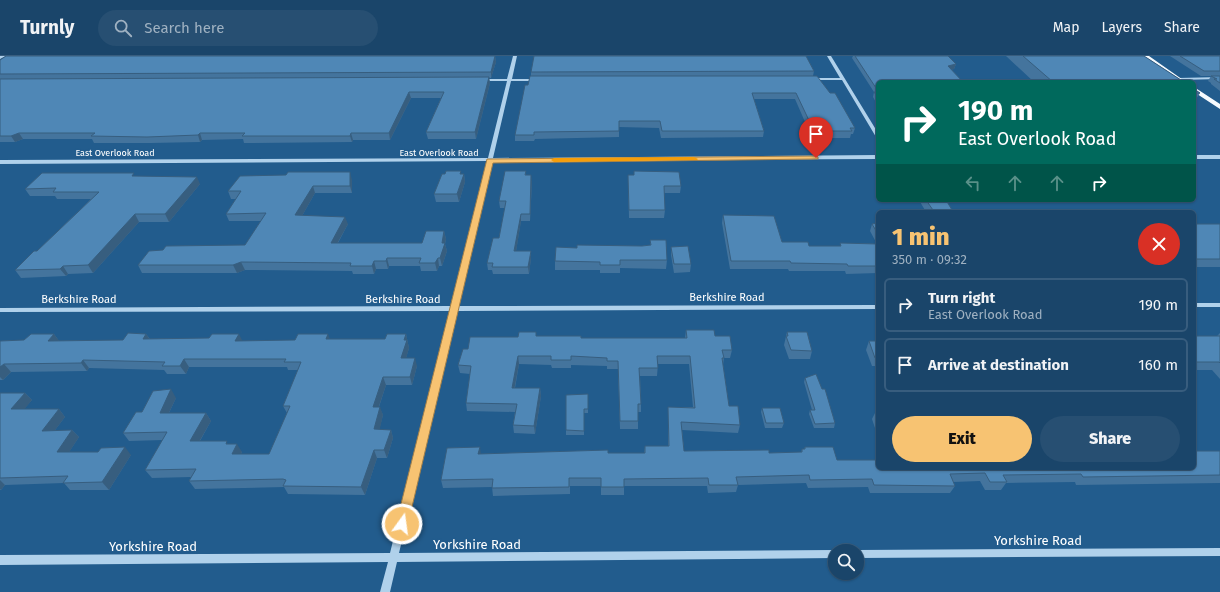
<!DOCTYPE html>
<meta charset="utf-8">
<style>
body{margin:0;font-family:"Fira Sans",sans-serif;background:#274f72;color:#f1f3f6;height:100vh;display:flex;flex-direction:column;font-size:15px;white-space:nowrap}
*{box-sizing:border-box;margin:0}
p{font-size:13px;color:#9fb1c1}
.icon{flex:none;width:22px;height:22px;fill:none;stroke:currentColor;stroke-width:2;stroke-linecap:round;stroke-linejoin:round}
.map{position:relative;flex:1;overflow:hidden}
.side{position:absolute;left:876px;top:154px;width:320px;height:260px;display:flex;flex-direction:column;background:#1a456a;border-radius:6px;box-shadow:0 1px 3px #0004,0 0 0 1px #385d7e}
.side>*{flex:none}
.top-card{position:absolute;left:876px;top:24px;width:320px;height:122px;border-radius:6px;box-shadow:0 1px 3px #0004,0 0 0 1px #385d7e;background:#00695c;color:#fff;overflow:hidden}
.controls{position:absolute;left:828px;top:488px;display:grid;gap:8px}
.controls a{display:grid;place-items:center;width:36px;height:36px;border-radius:50%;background:#1a456a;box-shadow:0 1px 3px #0004,0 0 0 1px #385d7e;font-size:20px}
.pin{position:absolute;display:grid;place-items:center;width:34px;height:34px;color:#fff;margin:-41px -17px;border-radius:50% 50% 50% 0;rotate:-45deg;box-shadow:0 0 4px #0007}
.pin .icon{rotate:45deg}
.me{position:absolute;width:44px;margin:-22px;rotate:14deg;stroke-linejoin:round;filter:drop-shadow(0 0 3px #0008)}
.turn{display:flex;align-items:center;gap:14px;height:84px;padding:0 16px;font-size:18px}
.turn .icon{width:52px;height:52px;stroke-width:2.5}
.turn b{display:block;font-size:28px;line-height:34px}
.lanes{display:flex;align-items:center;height:38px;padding:0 16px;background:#0003;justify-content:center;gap:20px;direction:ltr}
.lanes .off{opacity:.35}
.round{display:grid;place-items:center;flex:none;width:42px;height:42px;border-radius:21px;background:#274f72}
.summary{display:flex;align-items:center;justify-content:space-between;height:68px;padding:0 16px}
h1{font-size:24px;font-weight:800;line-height:30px;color:#f7c372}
.cta{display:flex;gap:8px;margin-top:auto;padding:8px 16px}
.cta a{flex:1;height:46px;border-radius:24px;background:#f7c372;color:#111;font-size:16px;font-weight:800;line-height:46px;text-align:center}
.cta a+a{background:#274f72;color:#f1f3f6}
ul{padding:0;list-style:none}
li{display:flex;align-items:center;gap:12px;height:54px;margin:0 8px 6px;padding:0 8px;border:2px solid #385d7e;border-radius:6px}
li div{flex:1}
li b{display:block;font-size:15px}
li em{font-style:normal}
header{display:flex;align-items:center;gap:24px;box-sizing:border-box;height:56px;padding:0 20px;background:#1a456a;border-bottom:1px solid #385d7e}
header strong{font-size:19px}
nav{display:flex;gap:22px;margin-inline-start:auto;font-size:14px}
.search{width:280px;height:36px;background:#274f72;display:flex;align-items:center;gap:10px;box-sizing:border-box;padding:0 14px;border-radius:22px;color:#9fb1c1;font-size:15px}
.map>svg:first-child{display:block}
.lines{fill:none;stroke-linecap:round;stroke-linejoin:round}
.minor{fill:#b0d1eb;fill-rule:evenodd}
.major{fill:#f5fafe;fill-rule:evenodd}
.wall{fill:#44749d}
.shaded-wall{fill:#375e7f}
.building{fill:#4f87b6;stroke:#375e7f}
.route{fill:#f7c372;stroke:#a17f4a}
.slow{fill:#f59e0b}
.labels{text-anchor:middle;stroke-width:3;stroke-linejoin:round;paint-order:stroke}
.far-street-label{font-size:9px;fill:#fff;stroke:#225c8d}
.street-label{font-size:11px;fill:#fff;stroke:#225c8d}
.near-street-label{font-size:13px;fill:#fff;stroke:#225c8d}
</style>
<header>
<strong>Turnly</strong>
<div class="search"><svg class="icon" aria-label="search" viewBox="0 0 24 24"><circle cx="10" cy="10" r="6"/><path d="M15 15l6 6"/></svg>Search here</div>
<nav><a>Map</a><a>Layers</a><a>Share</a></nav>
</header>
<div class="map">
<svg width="1220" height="536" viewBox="0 0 1220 536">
<rect width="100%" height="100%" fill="#225c8d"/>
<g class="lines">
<path class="minor" d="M0,0H6L0,3Z
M513,0H517L512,23H538L540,24L538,25H511L493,102L878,99V103L492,105L458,250L878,249V253L457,255L399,497L835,494L838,495H835V502L397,506L390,536H380L388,506L0,509V499L390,497L450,255L0,256V252L451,250L487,105L0,108V104L488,102L507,25H480L478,24L480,23H507Z
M827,0H831L878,77V82L876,81L842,24H810L808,23L810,22H840Z
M1220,21V23L1178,24L1176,23L1178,22Z
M1194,99H1220V103H1194Z
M1194,247H1220V251H1194Z
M1220,492V500L857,502V495H854L857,494Z"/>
<path class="major" d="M1142,0H1149L1186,26H1179Z
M1194,31L1220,48V53L1194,36Z"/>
</g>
<path class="wall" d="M495,0L496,6L491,22H489L490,27L476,83H428L426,76L441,42H411L390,84H353L352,86L244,87L243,83L202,84L200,86L150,87H94L92,83H23L15,86H0V4Z
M853,0H948L956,8L954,13L878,26V50L873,41L874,36L852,2Z
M1006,0H1144L1184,26H1034Z
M1170,0H1220V35L1211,28V27L1208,25L1211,20H1201Z
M814,15L813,20L855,72L853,78H851L850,82H812L795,43H754L764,75L763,81L661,82L659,72L619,71V81L535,83L534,85H515V79L528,29L531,20V16Z
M1194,33L1200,37L1194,46Z
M526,115V119L532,126L530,165H521L516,195H531V202L529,218H493L492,214H488L487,207L499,182L505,152H500L499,145Z
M634,115L681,130L680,137H664L665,154L664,162H629L628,119H634Z
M461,118H464L465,126L459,146H436L434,138Z
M136,120L200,128L169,166H139L93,217L68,218L66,220L21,222L15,214L37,195L91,143H57L55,140H30L25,133Z
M352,124V137H315L302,160L348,168L338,187H422L444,175L446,183L445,188L447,195L442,210H439L437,215H421L420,210H389L388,213H376L374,218H353L352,215L245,214L237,217H142L138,209L163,194L245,189L261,165H229L226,158L236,143H231L228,135Z
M919,144H946L952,154V156H926Z
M723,159L782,186L809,190H840V187L877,188L870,175L872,168L878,167V217L846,218L845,215H789L788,213H730L722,167Z
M1194,168H1220V211H1194Z
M650,184L667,204L666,213L620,212V217H600V214H555V205L577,192L642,190L650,189Z
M671,191L691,208L690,216L674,217L671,199Z
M686,274L715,280L732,294L730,302H724L723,309L729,350L740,369L738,377L682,374L684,395L769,397L801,396L802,393H804L805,391L837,404H876L875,400L878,392V412L1220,395V427L1076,429L1075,426L1006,427L1001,434H985L980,425L953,426L955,430L950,437H870L868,431L808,432L806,427L738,429L736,436L708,437L707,430H624V439H601V430H570V438L493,440L492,431L443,432L441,424L481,398L644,397L645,390H668V351H693L689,308H658L657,320H640L641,348V356H638V373H620L618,313H607V310L571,309V312H552L551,309L519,308L515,332H540L541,340L535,378L514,377L513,369L515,356L467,355L466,347L470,318L460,317L458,309L468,293L518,281L537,280L581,282H685Z
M787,276L812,295L810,303H789L784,289Z
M1220,277V323L1212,314H1194V280H1217Z
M54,278L59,285L123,284L146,278L150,283L242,285L385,283L406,278L409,292L406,302L417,310L412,329H386L379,351L383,359L379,374H391L393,382L387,402H377L365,439L288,438L284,431L195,433L189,425L191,421L152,422L145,414L163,384L129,385L123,377L142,356L176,342L169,357H206L211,365L200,385L229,388L242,396L241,398H269L287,357L283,350L298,314H288L287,311H189L186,318H167L164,314L89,312L87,315L11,316L3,324H0V285L24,284Z
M869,285H878V310H872L866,294Z
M805,322L835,367L834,372H814L809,358L810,354H812L804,326Z
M0,337H25L32,344L24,353H59L65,361L55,374H72L79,381L69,396L131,399L109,434H70L64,427L5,429L1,434H0Z
M588,338V357H584V379H566V374Z
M762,352L784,367L782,372H765L761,356Z
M876,355L878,356V381L872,363Z"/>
<path class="shaded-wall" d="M495,0L496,6L491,22V16Z
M956,8L954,13L946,15L948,10Z
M489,21L490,27L476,83L475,76Z
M409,36L411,42L390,84L389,77Z
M19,77L23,83L15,86L11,80Z
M200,77L202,84L200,86L198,79Z
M351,77L353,84L352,86L350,80Z
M350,116L352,124V137L350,130Z
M464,118L465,126L459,146L457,138Z
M531,119L532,126L530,165V158Z
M197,121L200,128L169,166L165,158Z
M313,130L315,137L298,167L295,159Z
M135,158L139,166L93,217L88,209Z
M521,158V165L515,202L514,195Z
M345,161L348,168L333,195L331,187Z
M444,175L446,183L445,188L447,195L442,210L440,202L442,187Z
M531,195V202L529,218L528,211Z
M387,202L389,210L388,213L386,205Z
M438,202L439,210L437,215L435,207Z
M374,205L376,213L374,218L372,210Z
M241,206L245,214L237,217L233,209Z
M63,210L68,218L66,220L60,213Z
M54,278L60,286L48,285Z
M146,278L152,286L143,283Z
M239,278L243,286L235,285Z
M328,278L331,286L326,283Z
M406,278L409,292L404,310L401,302L404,284Z
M518,300L519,308L513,340L512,332Z
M415,302L417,310L412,329L410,321Z
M184,303L189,311L186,318L180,310Z
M83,304L89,312L87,315L81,307Z
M4,308L11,316L3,324L0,321V311Z
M383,321L386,329L376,359L373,351Z
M540,332L541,340L535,378L534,370Z
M171,333L176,342L165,365L160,357Z
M25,337L32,344L18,361L11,353Z
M380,351L383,359L378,381L374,373Z
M59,353L65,361L49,382L42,375Z
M206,357L211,365L195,393L190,385Z
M72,374L79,381L64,404L57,396Z
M391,374L393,382L387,402L384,394Z
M237,388L242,396L237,405L232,398Z
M125,391L131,399L109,434L102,426Z
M480,391L481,399L478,398Z
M374,394L377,402L365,439L361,431Z
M0,424L5,429L1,434L0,433Z"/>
<path class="building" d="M6,0H495L491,16L0,18V4Z
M534,0H806L814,15L531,16Z
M855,0H948L956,8L948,10L963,26H878V35Z
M1023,0H1144L1184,26H1053Z
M1180,0H1220V15H1204Z
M530,20H817L830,37H835L855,72H850L852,75H814L796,37H752L764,75H662L660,65H619V75L534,76V79H515L525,29H528Z
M1211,20H1220V27L1214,23H1217Z
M489,21L475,76H426L444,36H409L389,77H351L350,80H242L245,77H200L198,79L147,81L91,80L95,77H19L11,80H0V23Z
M1194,33L1200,37H1194Z
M874,36H878V42Z
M446,115H461L460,118H464L457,138H434L442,118H445Z
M505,115H526L525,119H531L530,158H521L514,195H531L528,211H492L493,207H487L493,182H499L506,145H499Z
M634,115L679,116L681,130H664L665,154H629L628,119H634Z
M288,116H350V130H313L295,159L345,161L331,187H422L426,175H444L442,187H445L440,202H438L435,207H419L421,202H387L386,205H374L372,210H350L351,207L241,206L233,209H138L149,195L163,194L166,190L245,189L266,157L226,158L241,135H228L240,120L286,119Z
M42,117H134L132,120L197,121L165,158H135L88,209L63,210L60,213L15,214L34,195H37L99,136H53L56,132L25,133Z
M926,144H946L952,154H933Z
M723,159L774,160L782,186H808L809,190H841L840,187L878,188V210H848L847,208L791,207L790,205H731Z
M878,167V178L872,168Z
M1194,168H1220V203H1194Z
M650,184H666L667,204H620V209H600V206L555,205L556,191L577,192V189L642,190L651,189Z
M688,190L691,208H674L671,191Z
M686,274H714L715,280H730L732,294H722L724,302H722L729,350H738L740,369L681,366L684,395L769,394V397L802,396V393H805V391H833L837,404H878V412H1194V395H1220V419L1083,421L1081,418L1003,419L1007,426H990L985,417L950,418L955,430L874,429L872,423L810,424L809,419L736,421L738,429H709L708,422L624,423V431H601V422H569V431L492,432L493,423L441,424L447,392L480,391L478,398L608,394V397H645V390H669L668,351L695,352L690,300H657L658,312H639L641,348H638V365H620L618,305H607V302L571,300V304H551V300H518L512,332H540L534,370L513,369L517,348L466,347L471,310L458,309L463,293H468L470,281H518L519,276H536V280H581V282H687Z
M787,276H807L812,295L791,294L786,280H788Z
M128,277L146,278L143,283L209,282L212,278H239L235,285L295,284L298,278H328L326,283H385L387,278H406L404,284H407L401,302H415L410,321H383L373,351H380L374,373L391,374L384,394H374L361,431L283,430L286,424L283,423L189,425L196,413L145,414L167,376L123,377L136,356H142L153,335L171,333L160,357H206L190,385H227L226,388H237L232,398H269L290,350H283L301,306H284L286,303H184L180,310H162L165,306L83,304L81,307L4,308L0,311V285L24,284L31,278H54L48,285L123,284Z
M1194,280H1220V307L1219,306H1194Z
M869,285H878V302H875Z
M816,318L822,333H825L835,367L815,368L810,354H815L805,322Z
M0,337H25L11,353H59L42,375L72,374L57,396H98L101,392L125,391L102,426L63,427L68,420L0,422Z
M588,338V353H584V375L566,374V339Z
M762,352H780L784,367H766Z
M876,355L878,356V363Z"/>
<path class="route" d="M816,100L818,101V103L493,107L408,468L406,472L402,473L398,472L396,468L487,103Z"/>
<path class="slow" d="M694,101L698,103L697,104L554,106L551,104L554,102Z"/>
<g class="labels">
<g class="far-street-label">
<text x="115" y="100">East Overlook Road</text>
<text x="439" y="100">East Overlook Road</text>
</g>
<g class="street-label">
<text x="727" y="245">Berkshire Road</text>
<text x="79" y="247">Berkshire Road</text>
<text x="403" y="247">Berkshire Road</text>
</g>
<g class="near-street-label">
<text x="1038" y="489">Yorkshire Road</text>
<text x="477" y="493">Yorkshire Road</text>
<text x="153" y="495">Yorkshire Road</text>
</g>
</g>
</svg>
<div class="controls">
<a><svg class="icon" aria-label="search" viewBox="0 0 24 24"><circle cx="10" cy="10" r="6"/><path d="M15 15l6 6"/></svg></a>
</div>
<div class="pin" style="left:816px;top:102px;background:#d93025"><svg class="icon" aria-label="arrive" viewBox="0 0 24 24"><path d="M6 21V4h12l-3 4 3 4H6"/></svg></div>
<svg class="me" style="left:402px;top:468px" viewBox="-20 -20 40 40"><circle r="17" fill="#f7c372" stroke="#fff" stroke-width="3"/><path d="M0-11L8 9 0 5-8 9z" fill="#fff"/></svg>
<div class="top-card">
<div class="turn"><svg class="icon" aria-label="right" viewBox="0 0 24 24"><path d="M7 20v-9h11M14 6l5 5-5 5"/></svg><div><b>190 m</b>East Overlook Road</div></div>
<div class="lanes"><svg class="icon off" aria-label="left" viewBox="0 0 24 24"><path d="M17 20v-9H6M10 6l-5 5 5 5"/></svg><svg class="icon off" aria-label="ahead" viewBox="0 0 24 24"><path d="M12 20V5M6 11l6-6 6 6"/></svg><svg class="icon off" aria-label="ahead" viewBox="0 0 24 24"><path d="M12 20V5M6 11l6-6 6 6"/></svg><svg class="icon" aria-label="right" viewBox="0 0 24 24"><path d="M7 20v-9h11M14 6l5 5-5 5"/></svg></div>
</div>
<section class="side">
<div class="summary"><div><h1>1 min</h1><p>350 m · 09:32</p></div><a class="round" style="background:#d93025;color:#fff"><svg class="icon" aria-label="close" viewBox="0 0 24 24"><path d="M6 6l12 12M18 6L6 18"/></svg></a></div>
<ul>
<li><svg class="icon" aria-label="right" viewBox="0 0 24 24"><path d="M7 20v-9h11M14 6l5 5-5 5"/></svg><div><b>Turn right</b><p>East Overlook Road</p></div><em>190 m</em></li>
<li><svg class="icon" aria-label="arrive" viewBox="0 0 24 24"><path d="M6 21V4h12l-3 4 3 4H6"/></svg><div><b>Arrive at destination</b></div><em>160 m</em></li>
</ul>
<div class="cta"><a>Exit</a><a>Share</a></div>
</section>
</div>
